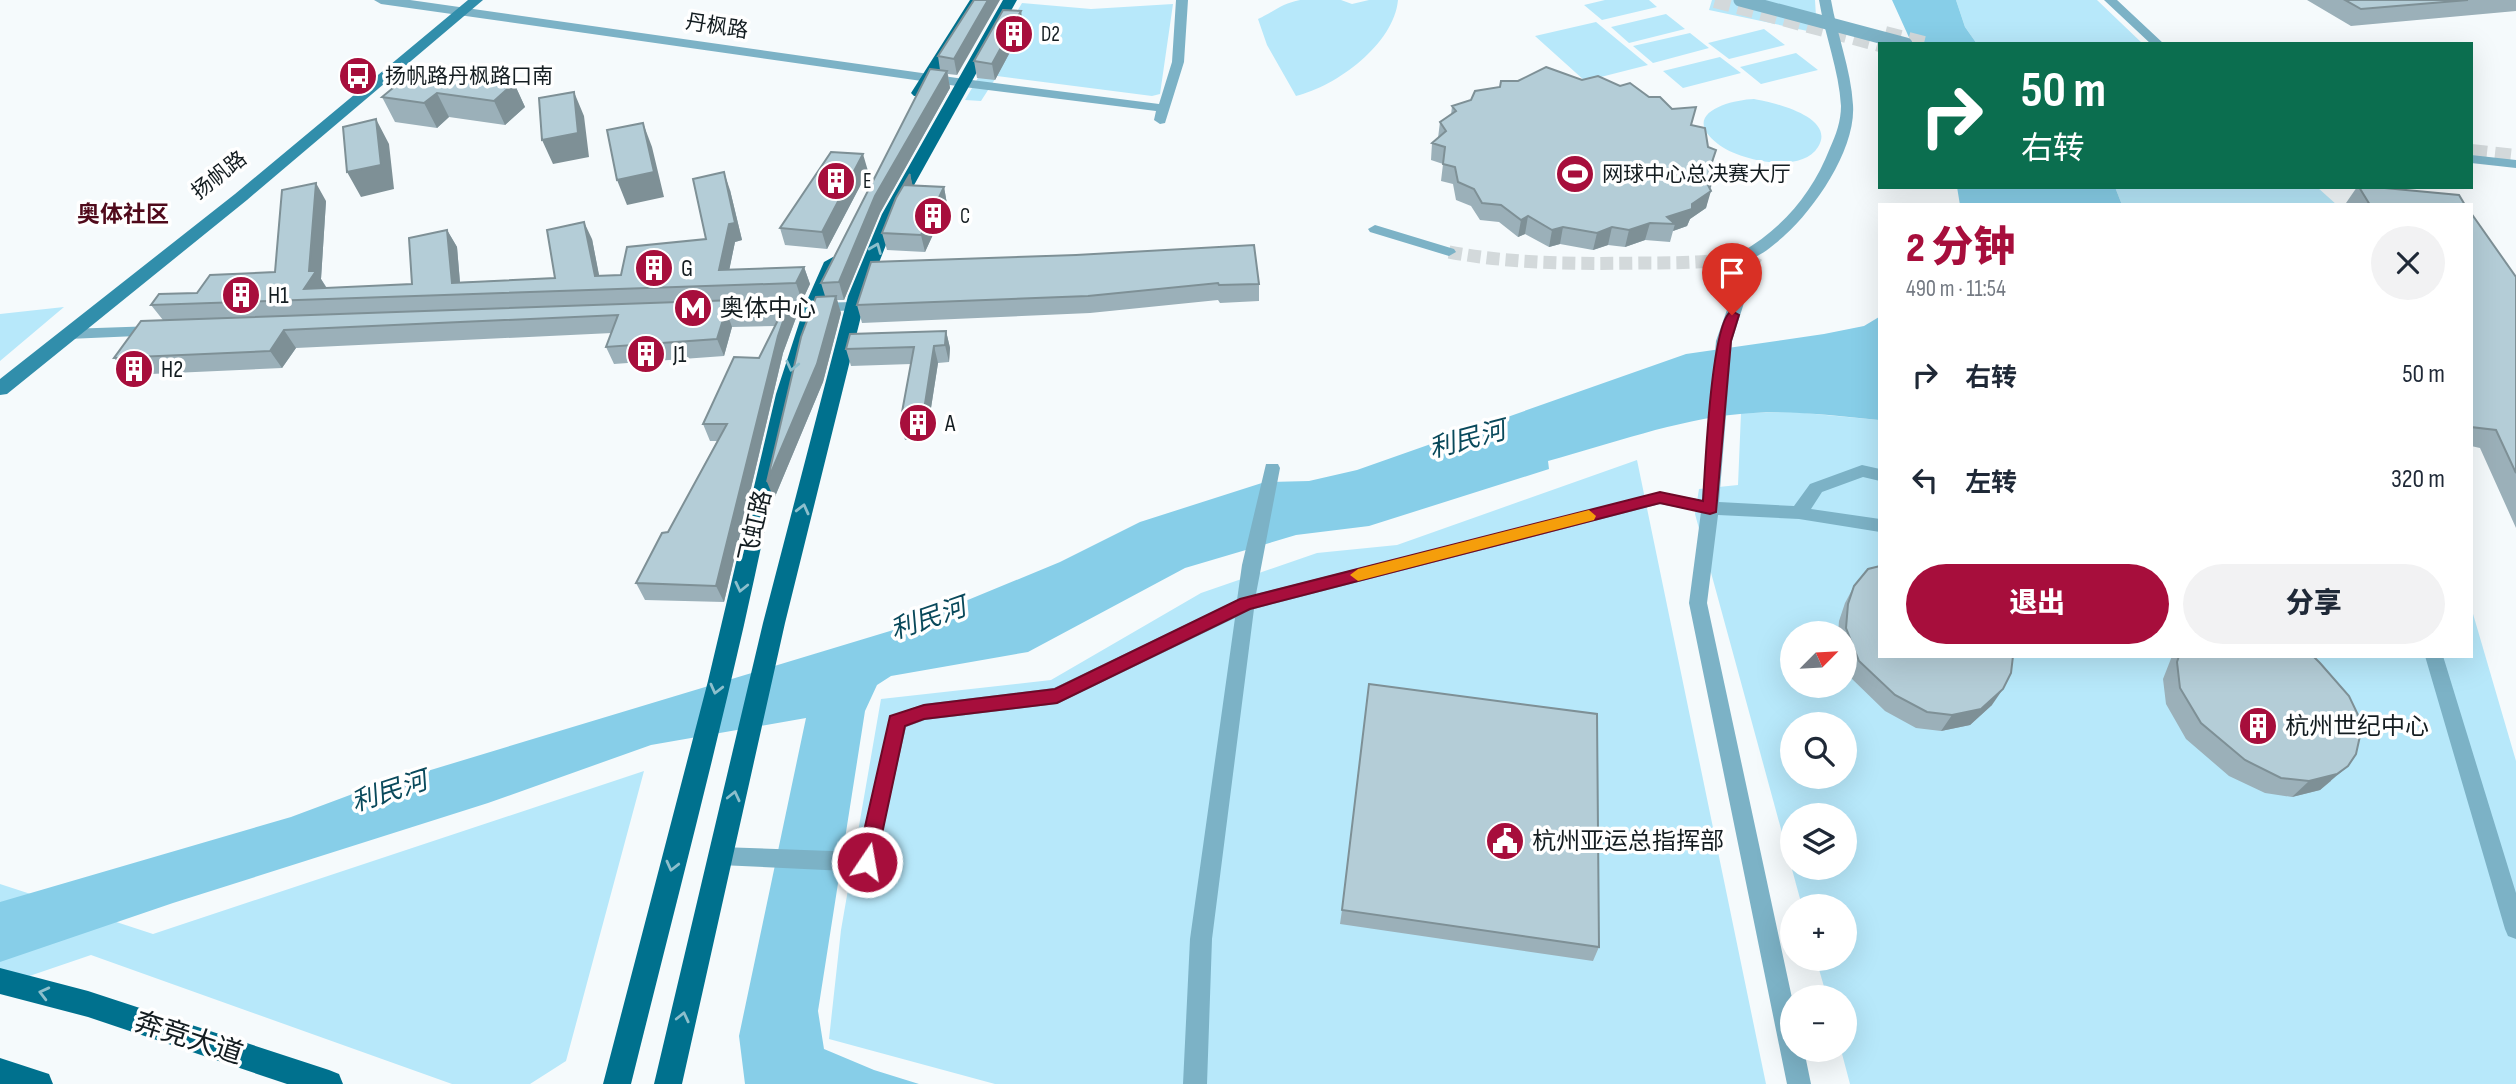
<!DOCTYPE html>
<html lang="zh">
<meta charset="utf-8">
<style>
body{margin:0;font-family:"Sofia Sans Condensed","Noto Sans SC",sans-serif;background:#f2f2f3;color:#1f2937;height:100vh;display:flex;flex-direction:column;font-size:26px;white-space:nowrap}
*{box-sizing:border-box;margin:0}
p{font-size:23px;color:#747a83}
.icon{flex:none;width:38px;height:38px;fill:none;stroke:currentColor;stroke-width:2;stroke-linecap:round;stroke-linejoin:round}
.map{position:relative;flex:1;overflow:hidden}
.panel{position:absolute;left:1878px;top:203px;width:595px;height:455px;display:flex;flex-direction:column;background:#fff;border-radius:0px;box-shadow:0 7px 28px #0002}
.panel>*{flex:none}
.banner{position:absolute;left:1878px;top:42px;width:595px;height:147px;border-radius:0px;box-shadow:0 7px 28px #0002;background:#0b6e4f;color:#fff;overflow:hidden}
.needle{width:46px;rotate:66deg}
.buttons{position:absolute;left:1780px;top:621px;display:grid;gap:14px}
.buttons a{display:grid;place-items:center;width:77px;height:77px;border-radius:50%;background:#fff;box-shadow:0 7px 28px #0002;font-size:35px}
.pin{position:absolute;display:grid;place-items:center;width:60px;height:60px;color:#fff;margin:-72px -30px;border-radius:50% 50% 50% 0;rotate:-45deg;box-shadow:0 0 7px #0007}
.pin .icon{rotate:45deg}
.me{position:absolute;width:77px;margin:-38px;rotate:12deg;stroke-linejoin:round;filter:drop-shadow(0 0 5px #0008)}
.turn{display:flex;align-items:center;gap:24px;height:147px;padding:0 28px;font-size:32px}
.turn .icon{width:91px;height:91px;stroke-width:2.5}
.turn b{display:block;font-size:49px;line-height:60px}
.round{display:grid;place-items:center;flex:none;width:74px;height:74px;border-radius:37px;background:#f2f2f3}
.summary{display:flex;align-items:center;justify-content:space-between;height:119px;padding:0 28px}
h1{font-size:42px;font-weight:800;line-height:52px;color:#a70e3c}
.button{display:flex;gap:14px;margin-top:auto;padding:14px 28px}
.button a{flex:1;height:80px;border-radius:42px;background:#a70e3c;color:#fff;font-size:28px;font-weight:800;line-height:80px;text-align:center}
.button a+a{background:#f2f2f3;color:#1f2937}
ul{padding:0;list-style:none}
li{display:flex;align-items:center;gap:21px;height:105px;padding:0 28px}
li div{flex:1}
li b{display:block;font-size:26px}
li em{font-style:normal}
.map>svg:first-child{display:block}
.green{fill:#b7e8fa;fill-rule:evenodd}
.water{fill:#87cee8}
.lines{fill:none;stroke-linecap:round;stroke-linejoin:round}
.minor-tunnel-far1{stroke:#d3d9db;stroke-width:13;stroke-dasharray:13 6;stroke-linecap:butt}
.minor-tunnel{stroke:#d3d9db;stroke-width:17;stroke-dasharray:17 8;stroke-linecap:butt}
.secondary-tunnel{stroke:#d3d9db;stroke-width:16;stroke-dasharray:16 8;stroke-linecap:butt}
.minor{fill:#7cb2c6;fill-rule:evenodd}
.tertiary{fill:#7cb2c6;fill-rule:evenodd}
.secondary{fill:#318eab;fill-rule:evenodd}
.primary{fill:#00718e;fill-rule:evenodd}
.minor-bridge{stroke:#7cb2c6;stroke-width:13}
.wall{fill:#9bb0b9}
.shaded-wall{fill:#7e9096}
.building{fill:#b4cdd7;stroke:#7e9096;stroke-width:2}
.oneway{stroke:#8cbfcc}
.route{fill:#a70e3c;stroke:#6d0927;stroke-width:2}
.slow{fill:#f59e0b}
.labels{text-anchor:middle;stroke-width:7;stroke-linejoin:round;paint-order:stroke}
.far-street-label{font-size:21px;fill:#141d21;stroke:#fff}
.far-poi-label{font-size:21px;fill:#141d21;stroke:#fff;text-anchor:start}
.far-quarter-label{font-size:23px;font-weight:bold;fill:#500a1b;stroke:#fff}
.poi-label{font-size:24px;fill:#141d21;stroke:#fff;text-anchor:start}
.street-label{font-size:24px;fill:#141d21;stroke:#fff}
.water-label{font-size:26px;font-style:italic;fill:#09495b;stroke:#fff}
.near-street-label{font-size:28px;fill:#141d21;stroke:#fff}
</style>
<div class="map">
<svg width="2516" height="1084" viewBox="0 0 2516 1084">
<rect width="100%" height="100%" fill="#f5fafc"/>
<path class="green" d="M1300,0H1341L1352,4L1369,0H1398C1394,44 1337,86 1296,96L1267,45L1258,19C1273,12 1283,3 1300,0Z
M1605,0H1649L1657,7L1602,20L1584,5Z
M1712,0H1815L1817,33L1709,10Z
M1956,0H2097L2143,44H1977L1965,27Z
M1022,3L1091,9L1173,4L1160,94L1152,96L997,76L981,101L965,100Z
M1666,14L1685,29L1629,43L1611,27Z
M1596,22L1648,65L1585,81L1535,36Z
M1764,29L1785,45L1729,59L1708,43Z
M1690,33L1709,48L1653,63L1633,46Z
M1796,53L1818,70L1761,84L1740,67Z
M1720,57L1741,73L1683,88L1663,71Z
M1754,99C1772,102 1837,117 1818,147C1801,175 1738,160 1718,144C1679,114 1729,100 1754,99Z
M2115,187H2317L2337,205H2122Z
M64,307L0,361V314Z
M1794,412L1879,420L1880,656H2471V607L2516,761V1084H1850L1841,1050H1844V998L1827,997L1816,959H1844V906H1802L1695,514L1699,489L1738,485L1741,413ZM1792,634H1844V686H1792ZM1792,724H1844V777H1792ZM1792,816H1844V868H1792Z
M1637,460L1766,1084H995L829,1039L841,930L881,699L1051,680L1201,593L1317,553L1397,545Z
M644,771L566,1061L530,1084H452L91,955L0,986V884L153,934Z"/>
<path class="water" d="M1892,0H1956L1965,27L1977,44H1912Z
M1957,187H2115L2122,205H1960Z
M1879,317V420C1834,416 1787,409 1740,414C1675,420 1611,444 1548,461L1549,469L1369,526L1296,535L1185,568L1028,652L891,676L877,685L865,711L818,1011L824,1049L874,1070L919,1084H745L739,1036L806,718L651,745L488,803L173,903L0,962V902L291,817L358,792L900,628L1060,562L1140,522L1265,482L1309,481L1357,470L1686,354L1824,334L1864,326Z"/>
<g class="lines">
<path class="minor-tunnel-far1" d="M1449,252C1514,264 1577,264 1643,263C1677,263 1711,263 1745,256
M1745,280L1756,257"/>
<path class="minor-tunnel" d="M1741,290L1746,279"/>
<path class="secondary-tunnel" d="M1715,0L1880,44
M1885,34L1924,44
M2471,152L2516,157"/>
<path class="minor" d="M1176,0H1188L1184,62L1165,123L1160,124L1154,120L1156,111L964,87L958,83L964,79L1159,104L1172,62Z
M1819,0H1831C1837,35 1851,69 1853,105C1856,148 1816,207 1785,235C1775,244 1755,263 1740,259L1738,256L1740,253C1783,228 1812,194 1830,148C1836,135 1841,121 1841,106C1839,70 1825,36 1819,0Z
M2104,0H2117L2164,44H2151Z
M2471,155L2516,160V168L2471,163Z
M1375,225L1454,249L1456,252L1449,256L1370,232L1368,229Z
M1741,285L1748,290L1732,341L1719,502L1794,506L1810,484L1862,465L1880,469V481L1863,477L1822,492L1811,509L1880,519V532L1799,519L1718,515L1707,603L1792,998V1050H1804L1811,1084H1787L1689,603L1701,512L1660,504L1254,609L1212,939L1207,1084H1183L1190,939L1235,618L1057,704L925,720L906,727L874,869L867,872L720,865L713,863L710,856L713,849L720,847L859,852L890,716L924,704L1054,688L1237,600L1242,565L1266,464H1278L1280,468L1256,594L1660,492L1702,500L1716,341L1734,290Z
M854,302L861,307L859,310L771,314L764,309L771,304Z
M155,326L160,327L163,331L160,335L68,339L60,334L68,329Z
M2425,656H2443L2516,893V939L2508,936L2505,929Z"/>
<path class="tertiary" d="M374,0H410L964,79L971,83L964,87L381,4Z"/>
<path class="secondary" d="M468,0H483L247,200L7,394L0,395V379L235,194Z"/>
<path class="primary" d="M970,0H984L924,96H914L911,93Z
M1003,0H1017L898,214L866,296L785,623L682,1084H654L763,623L848,296L882,214Z
M833,257L842,262C792,379 772,502 744,625C709,779 669,931 631,1084H603L708,681L776,394L805,305L824,262Z
M0,968L88,991L329,1070L339,1074L343,1084H287L88,1017L0,994Z
M0,1058L49,1074L53,1084H0Z"/>
<path class="minor-bridge" d="M1740,0L1906,44"/>
</g>
<path class="wall" d="M974,0L957,75L948,74L950,88L880,213L844,300H837L841,313L823,382L774,499L825,296L821,283L940,70L938,56Z
M2307,0H2516V11L2351,26Z
M1021,11L1023,28L995,80L977,78L974,61Z
M1582,80L1620,86L1649,97L1672,109L1691,125L1708,147L1716,150L1712,165L1716,170L1710,189L1706,208L1690,219L1687,226L1673,231L1670,242L1645,240L1625,247L1608,245L1593,250L1560,244L1549,247L1525,234L1518,237L1499,222L1480,220L1471,206L1456,200L1453,184L1441,181L1443,164L1431,160L1432,143L1438,138L1440,122L1451,115L1452,106Z
M514,83L525,107L505,125L449,117L437,128L395,122L382,97Z
M868,171L827,249L785,245L780,228Z
M910,174L912,185L944,187L947,204L925,252L887,250L882,233Z
M2357,187H2374L2465,205H2347L2346,203Z
M730,190L742,240L735,242L729,270L804,267L810,284L802,301H793L797,315L783,353L724,602L645,600L636,583L668,532L717,441H710L703,424L759,358L775,326L732,327L724,356L614,364L606,347L612,333L296,348L282,368L129,375L114,358L163,320L151,305L275,272L326,201L321,279L327,288L412,284L447,230L457,247L460,282L555,278L592,239L599,276L621,275L706,239Z
M2471,213L2516,277V528L2480,448L2471,446Z
M1076,255L1259,284V301L1220,303L1218,300L1090,313L862,323L857,305Z
M946,331L950,348L949,362L938,363L926,440H905L900,423L911,364L851,366L846,349Z
M1854,586L1992,705L1970,725L1941,731L1916,728L1885,711L1850,677L1844,663V634H1838L1839,621L1845,603Z
M2172,656H2313L2331,781L2320,790L2292,797L2265,793L2229,776L2186,739L2166,704L2163,679Z
M1342,910L1599,947L1593,961L1340,924Z"/>
<path class="shaded-wall" d="M988,0H1000L957,75L954,59Z
M1021,11L1023,28L995,80L992,64Z
M947,71L950,88L880,213L844,300L839,282L875,196Z
M514,83L525,107L505,125L494,101Z
M574,92L584,116L589,157L553,164L542,140Z
M437,93L449,117L437,128L424,103Z
M376,119L389,144L394,189L361,197L347,172Z
M643,123L652,147L664,197L627,205L617,180Z
M863,154L868,171L827,249L822,232Z
M1716,170L1711,187L1701,198L1706,181Z
M724,172L730,190L742,240L735,242L726,286L719,270L729,224Z
M910,174L914,191L904,185Z
M316,183L326,201L321,279L327,289H304L309,271Z
M944,187L947,204L925,252L921,235Z
M1711,191L1706,208L1690,219L1687,226L1673,231L1675,224L1667,217Z
M1528,216L1525,234L1518,237L1521,220Z
M584,222L592,239L602,290L595,276Z
M1650,223L1645,240L1625,247L1629,230Z
M1563,227L1560,244L1549,247L1552,230Z
M1612,227L1608,245L1593,250L1597,233Z
M447,230L457,247L461,295L452,283Z
M804,267L810,284L802,301L796,283Z
M836,296L841,313L823,382L774,499L767,482Z
M791,298L797,315L783,353L724,602L716,586L778,336Z
M726,310L732,327L724,356L717,339Z
M284,330L296,348L282,368L270,351Z
M946,331L950,348L949,362L945,345Z
M934,346L938,363L926,440L922,423Z
M2003,689L1992,705L1970,725L1941,731L1952,715Z
M2348,766L2320,790L2292,797L2309,781Z"/>
<path class="building" d="M974,0H988L954,59L938,56Z
M2345,0H2468L2361,9Z
M1003,10L1021,11L992,64L974,61Z
M1546,67L1582,80L1598,76L1620,86L1630,83L1649,97H1660L1672,109L1696,107L1691,125L1705,128L1708,147L1716,150L1711,165L1716,170L1706,181L1711,191L1692,204V209L1667,217L1675,224L1650,223L1629,230L1612,227L1597,233L1563,227L1552,230L1528,216L1521,220L1501,205L1482,203L1474,189L1458,182L1455,167L1443,164L1445,147L1432,143L1446,131L1440,122L1456,111L1452,106L1471,100L1475,91L1500,87L1501,81H1518Z
M416,69L514,83L494,101L437,93L424,103L382,97Z
M930,69L947,71L875,196L839,282L821,283Z
M574,92L578,133L542,140L539,98Z
M376,119L381,165L347,172L343,127Z
M643,123L654,172L617,180L607,130Z
M831,152L863,154L822,232L780,228Z
M724,172L735,223L729,224L719,270L804,267L796,283L151,305L159,294L197,293L210,275L275,272L282,190L316,183L309,271H316L304,289L412,284L409,238L447,230L452,283L555,278L547,230L584,222L595,276L621,275L627,247L706,239L693,179Z
M910,174L904,185L944,187L921,235L882,233L896,198Z
M2359,187H2374L2459,195L2465,205H2370Z
M2471,213L2516,277V473L2496,430L2471,427Z
M1254,245L1259,284L1219,285L1218,283L1088,296L857,305L871,262L1076,255Z
M836,296L817,364L767,482L801,337L816,297Z
M791,298L778,336L716,586L636,583L662,533L668,532L727,424H703L734,357L759,358L784,308L726,310L717,339L606,347L618,315L284,330L270,351L114,358L141,321Z
M946,331L945,345L934,346L922,423H900L914,347L846,349L850,334Z
M1880,566V656H2013L2011,673L2003,689L1981,709L1952,715L1927,712L1895,695L1859,661L1846,628L1848,604L1854,586L1868,569Z
M2179,656H2313L2320,663L2349,696L2359,717L2360,736L2356,754L2348,766L2337,774L2309,781L2281,778L2245,760L2201,723L2180,688L2177,662Z
M1369,684L1597,714L1599,947L1342,910Z"/>
<defs><path id="oneway-chevron" d="M-2-3.5L2.5 0L-2 3.5" fill="none" stroke-width="1.6" stroke-linecap="round" stroke-linejoin="round" transform="scale(1.75)"/></defs>
<g class="oneway">
<use href="#oneway-chevron" transform="translate(876 248) rotate(-68)"/>
<use href="#oneway-chevron" transform="translate(792 366) rotate(103)"/>
<use href="#oneway-chevron" transform="translate(803 509) rotate(-76)"/>
<use href="#oneway-chevron" transform="translate(741 587) rotate(103)"/>
<use href="#oneway-chevron" transform="translate(716 689) rotate(104)"/>
<use href="#oneway-chevron" transform="translate(734 796) rotate(-77)"/>
<use href="#oneway-chevron" transform="translate(672 866) rotate(104)"/>
<use href="#oneway-chevron" transform="translate(44 993) rotate(-166)"/>
<use href="#oneway-chevron" transform="translate(683 1017) rotate(-77)"/>
</g>
<path class="route" d="M1732,311L1739,315L1731,341L1716,512L1710,514L1660,503L1250,609L1057,703L924,719L905,726L876,862L874,868L867,870L860,868L857,862L890,716L924,705L1055,689L1240,599L1660,492L1703,501C1705,473 1711,318 1732,311Z"/>
<path class="slow" d="M1589,510L1596,516L1594,520L1358,581L1350,575L1358,569Z"/>
<defs>
<symbol id="building-disc" viewBox="-11 -11 22 22"><circle r="9.5" fill="#a70e3c" stroke="#fff"/><path d="M-4-6H4V6H1V3H-1V6H-4ZM-2.5-4.3h1.7v1.8h-1.7ZM.8-4.3h1.7v1.8H.8ZM-2.5-1h1.7V.8h-1.7ZM.8-1h1.7V.8H.8Z" fill="#fff"/></symbol>
<symbol id="bus-disc" viewBox="-11 -11 22 22"><circle r="9.5" fill="#a70e3c" stroke="#fff"/><path d="M-5-6H5V4H4V6H2V4H-2V6H-4V4H-5ZM-3.5-4V0h7V-4ZM-3.5 1.2v1.5H-2V1.2ZM2 1.2v1.5H3.5V1.2Z" fill="#fff"/></symbol>
<symbol id="stadium-disc" viewBox="-11 -11 22 22"><circle r="9.5" fill="#a70e3c" stroke="#fff"/><path d="M0-5a6.5 5 0 1 0 0 10a6.5 5 0 1 0 0-10ZM-3.5-1.8h7v3.6h-7Z" fill="#fff"/></symbol>
<symbol id="metro-disc" viewBox="-11 -11 22 22"><circle r="9.5" fill="#a70e3c" stroke="#fff"/><path d="M-5.5 5V-5H-3L0 0L3-5H5.5V5H3V-.5L0 4L-3-.5V5Z" fill="#fff"/></symbol>
<symbol id="civic-disc" viewBox="-11 -11 22 22"><circle r="9.5" fill="#a70e3c" stroke="#fff"/><path d="M-.6-6.5H3V-4.5H.6V-3L4-1V1h2V6H-6V1h2V-1L-.6-3ZM-1.2 2.5V6h2.4V2.5Z" fill="#fff"/></symbol>
</defs>
<g fill-rule="evenodd">
<use href="#building-disc" x="992" y="12" width="44" height="44"/>
<use href="#bus-disc" x="336" y="54" width="44" height="44"/>
<use href="#stadium-disc" x="1553" y="152" width="44" height="44"/>
<use href="#building-disc" x="814" y="159" width="44" height="44"/>
<use href="#building-disc" x="911" y="194" width="44" height="44"/>
<use href="#building-disc" x="632" y="246" width="44" height="44"/>
<use href="#building-disc" x="219" y="273" width="44" height="44"/>
<use href="#metro-disc" x="671" y="286" width="44" height="44"/>
<use href="#building-disc" x="624" y="332" width="44" height="44"/>
<use href="#building-disc" x="112" y="347" width="44" height="44"/>
<use href="#building-disc" x="896" y="401" width="44" height="44"/>
<use href="#building-disc" x="2236" y="704" width="44" height="44"/>
<use href="#civic-disc" x="1483" y="819" width="44" height="44"/>
</g>
<g class="labels">
<g class="far-street-label">
<text transform="translate(717 26) rotate(9)" y="7">丹枫路</text>
<text transform="translate(219 175) rotate(-38)" y="7">扬帆路</text>
</g>
<g class="far-poi-label">
<text x="1041" y="41">D2</text>
<text x="385" y="83">扬帆路丹枫路口南</text>
<text x="1602" y="181">网球中心总决赛大厅</text>
<text x="863" y="188">E</text>
<text x="960" y="223">C</text>
</g>
<g class="far-quarter-label">
<text x="123" y="222">奥体社区</text>
</g>
<g class="poi-label">
<text x="681" y="276">G</text>
<text x="268" y="303">H1</text>
<text x="720" y="316">奥体中心</text>
<text x="673" y="362">J1</text>
<text x="161" y="377">H2</text>
<text x="945" y="431">A</text>
<text x="2285" y="734">杭州世纪中心</text>
<text x="1532" y="849">杭州亚运总指挥部</text>
</g>
<g class="street-label">
<text transform="translate(755 526) rotate(-77)" y="8">飞虹路</text>
</g>
<g class="water-label">
<text transform="translate(1467 439) rotate(-15)" y="9">利民河</text>
<text transform="translate(928 618) rotate(-19)" y="9">利民河</text>
<text transform="translate(389 791) rotate(-18)" y="9">利民河</text>
</g>
<g class="near-street-label">
<text transform="translate(189 1037) rotate(18)" y="10">奔竞大道</text>
</g>
</g>
</svg>
<div class="buttons">
<a><svg class="needle" viewBox="-14 -14 28 28"><path d="M0-13l5 13h-10z" fill="#e53935"/><path d="M0 13l5-13h-10z" fill="#747a83"/></svg></a>
<a><svg class="icon" aria-label="search" viewBox="0 0 24 24"><circle cx="10" cy="10" r="6"/><path d="M15 15l6 6"/></svg></a>
<a><svg class="icon" aria-label="layers" viewBox="0 0 24 24"><path d="M12 4l9 5-9 5-9-5zM3 14l9 5 9-5"/></svg></a>
<a>+</a>
<a>−</a>
</div>
<div class="pin" style="left:1732px;top:315px;background:#d93025"><svg class="icon" aria-label="arrive" viewBox="0 0 24 24"><path d="M6 21V4h12l-3 4 3 4H6"/></svg></div>
<svg class="me" style="left:867px;top:862px" viewBox="-20 -20 40 40"><circle r="17" fill="#a70e3c" stroke="#fff" stroke-width="3"/><path d="M0-11L8 9 0 5-8 9z" fill="#fff"/></svg>
<div class="banner">
<div class="turn"><svg class="icon" aria-label="right" viewBox="0 0 24 24"><path d="M7 20v-9h11M14 6l5 5-5 5"/></svg><div><b>50 m</b>右转</div></div>
</div>
<section class="panel">
<div class="summary"><div><h1>2 分钟</h1><p>490 m · 11:54</p></div><a class="round"><svg class="icon" aria-label="close" viewBox="0 0 24 24"><path d="M6 6l12 12M18 6L6 18"/></svg></a></div>
<ul>
<li><svg class="icon" aria-label="right" viewBox="0 0 24 24"><path d="M7 20v-9h11M14 6l5 5-5 5"/></svg><div><b>右转</b></div><em>50 m</em></li>
<li><svg class="icon" aria-label="left" viewBox="0 0 24 24"><path d="M17 20v-9H6M10 6l-5 5 5 5"/></svg><div><b>左转</b></div><em>320 m</em></li>
</ul>
<div class="button"><a>退出</a><a>分享</a></div>
</section>
</div>
